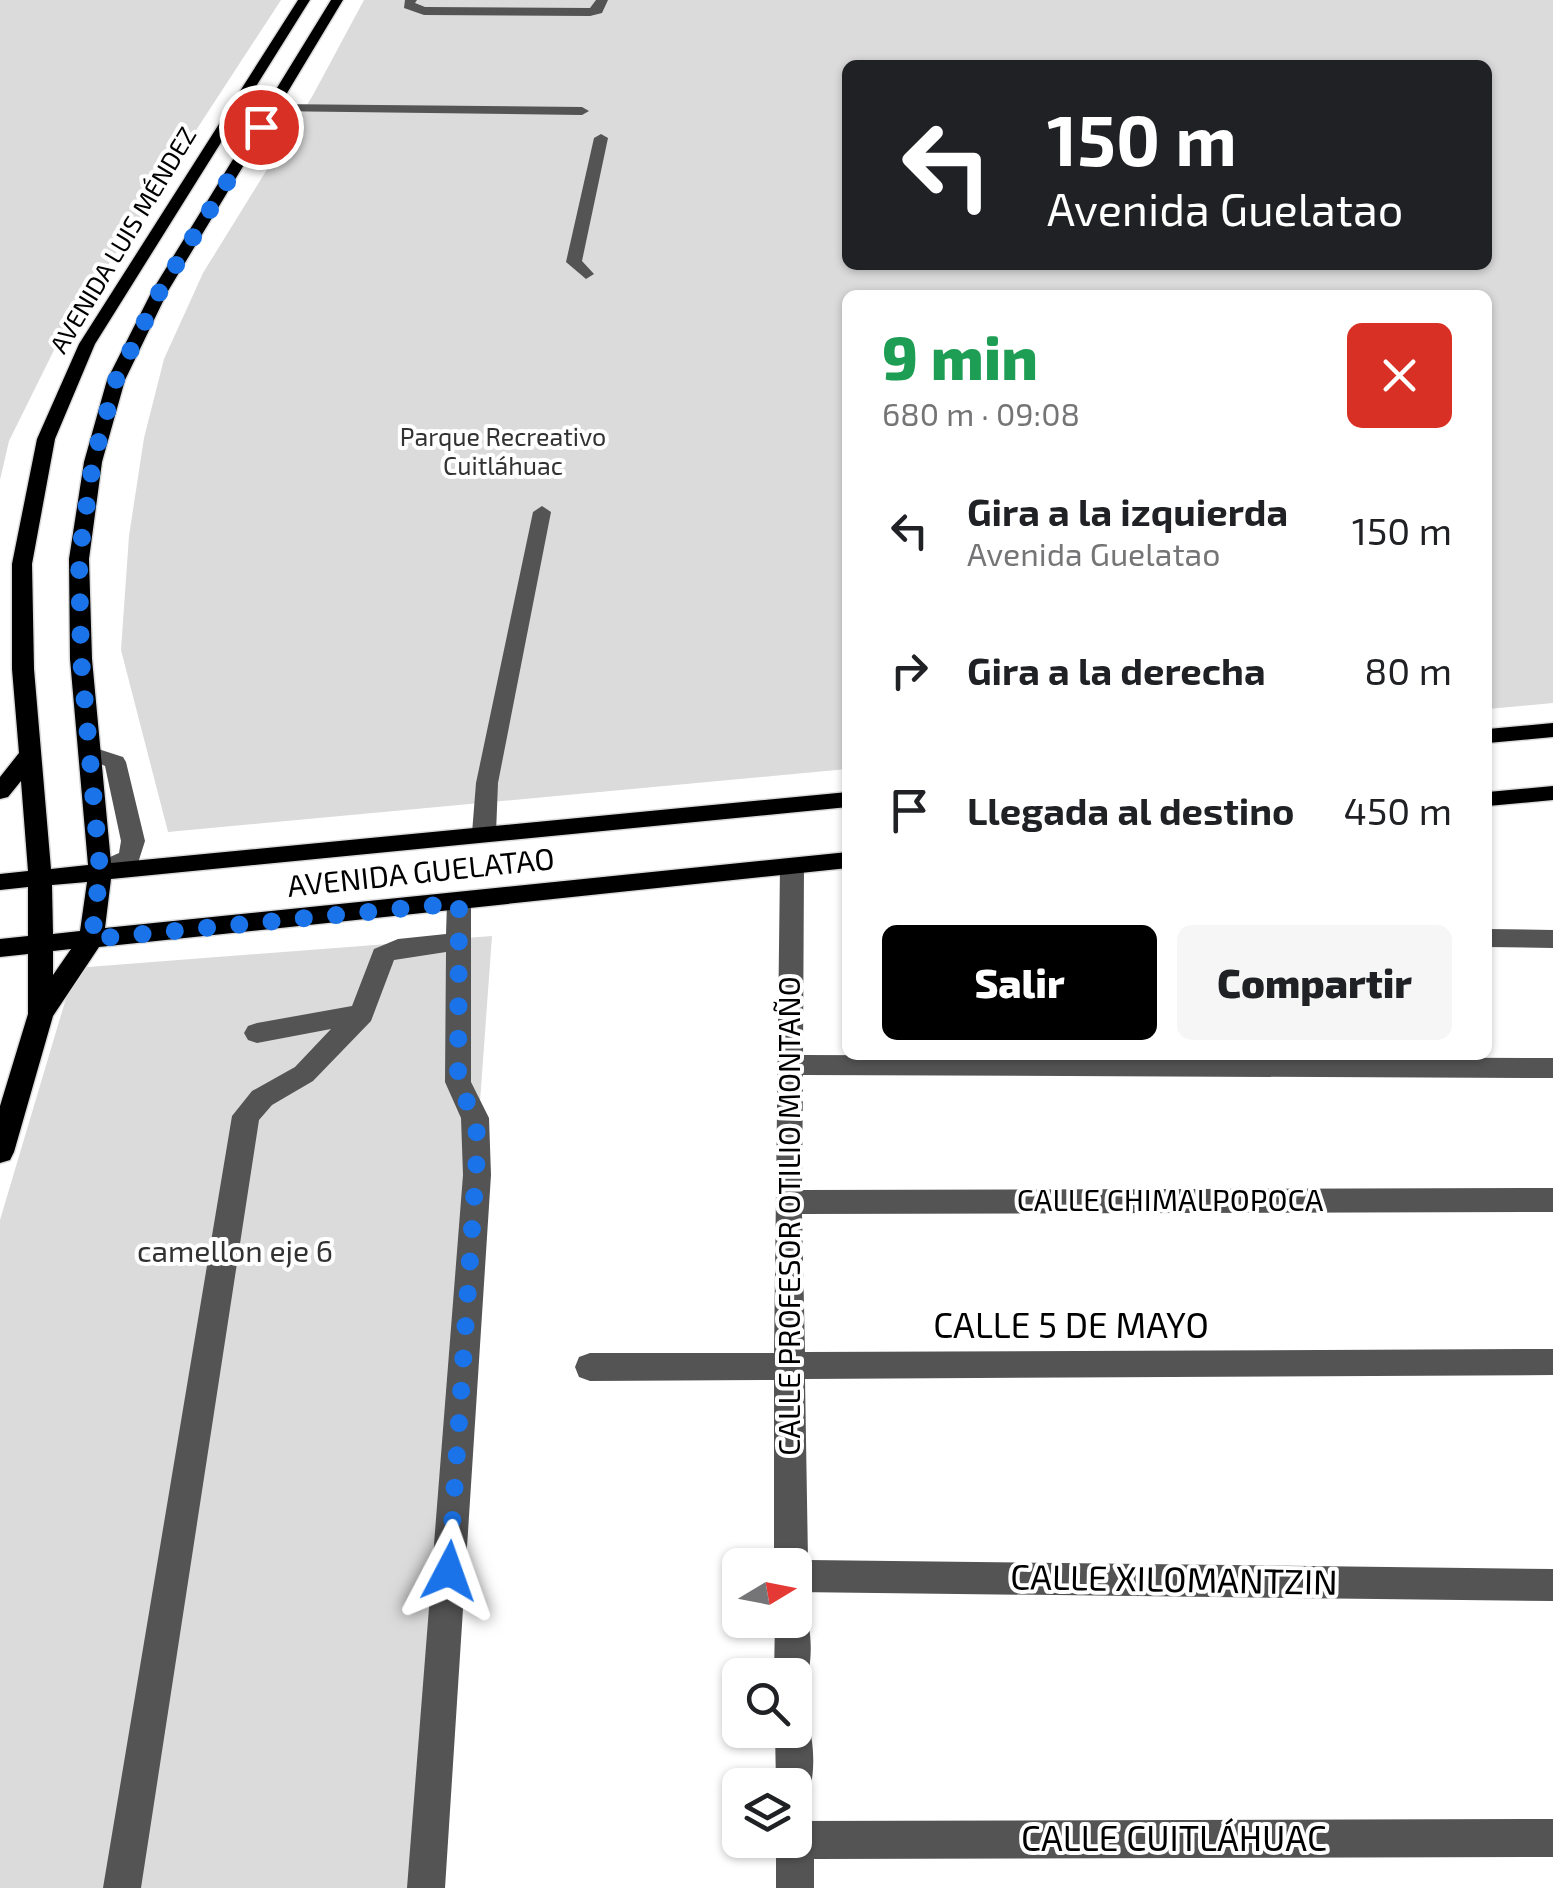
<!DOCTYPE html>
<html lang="es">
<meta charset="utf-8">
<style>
body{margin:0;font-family:"Exo 2",sans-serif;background:#f6f6f6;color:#202124;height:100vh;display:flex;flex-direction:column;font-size:38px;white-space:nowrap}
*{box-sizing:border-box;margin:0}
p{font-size:32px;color:#757577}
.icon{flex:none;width:55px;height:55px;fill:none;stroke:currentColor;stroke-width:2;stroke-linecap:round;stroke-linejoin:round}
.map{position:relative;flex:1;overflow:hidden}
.details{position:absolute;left:842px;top:290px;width:650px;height:770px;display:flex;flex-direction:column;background:#fff;border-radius:15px;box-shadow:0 2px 8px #0004}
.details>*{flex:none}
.banner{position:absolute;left:842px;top:60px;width:650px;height:210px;border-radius:15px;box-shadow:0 2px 8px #0004;background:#202124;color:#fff;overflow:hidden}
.needle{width:65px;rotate:80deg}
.fabs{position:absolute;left:722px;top:1548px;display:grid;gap:20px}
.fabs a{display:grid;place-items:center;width:90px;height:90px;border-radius:15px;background:#fff;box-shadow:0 2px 8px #0004;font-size:50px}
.pin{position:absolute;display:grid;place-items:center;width:85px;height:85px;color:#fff;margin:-42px;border:5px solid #fff;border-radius:50%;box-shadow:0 2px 10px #0007}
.me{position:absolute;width:110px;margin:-55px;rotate:4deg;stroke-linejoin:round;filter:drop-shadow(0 0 8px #0008)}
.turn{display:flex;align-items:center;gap:35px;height:210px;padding:0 40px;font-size:45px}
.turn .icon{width:130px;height:130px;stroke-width:2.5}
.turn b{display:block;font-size:70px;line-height:85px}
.round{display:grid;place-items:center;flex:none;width:105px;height:105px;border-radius:15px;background:#f6f6f6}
.summary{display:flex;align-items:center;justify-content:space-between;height:170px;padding:0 40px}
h1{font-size:60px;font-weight:800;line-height:75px;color:#1e9e55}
.cta{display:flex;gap:20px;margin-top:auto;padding:20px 40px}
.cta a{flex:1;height:115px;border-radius:15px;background:#000;color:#fff;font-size:40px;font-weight:800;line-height:115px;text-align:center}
.cta a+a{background:#f6f6f6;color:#202124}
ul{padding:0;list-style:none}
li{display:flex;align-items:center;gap:30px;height:140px;padding:0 40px}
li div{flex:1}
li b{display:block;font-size:38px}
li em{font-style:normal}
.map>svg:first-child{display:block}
.green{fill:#dbdbdb;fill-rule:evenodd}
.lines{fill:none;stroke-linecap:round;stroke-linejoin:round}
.major-casing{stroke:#dbdbdb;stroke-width:3}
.minor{fill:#545454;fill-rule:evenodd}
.major{fill:#000;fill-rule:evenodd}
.route{stroke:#1a73e8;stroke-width:18;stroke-dasharray:0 32.4}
.labels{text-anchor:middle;stroke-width:8;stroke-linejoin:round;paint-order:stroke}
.far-street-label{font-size:25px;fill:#000;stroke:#fff}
.far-park-label{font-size:25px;fill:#323232;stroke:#fff}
.street-label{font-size:30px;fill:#000;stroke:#fff}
.park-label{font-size:30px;fill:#323232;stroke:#fff}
.near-street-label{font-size:35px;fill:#000;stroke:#fff}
</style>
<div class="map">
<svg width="1553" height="1888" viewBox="0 0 1553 1888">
<rect width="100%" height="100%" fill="#fff"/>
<path class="green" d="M0,0H281L58,342L9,441L0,480Z
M364,0H1553V703L1488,709V295H848L847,769L168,832L121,650L129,536L144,438L164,359L203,273L313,95ZM848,65H1488V265H848Z
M492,936L423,1888H0V1220L75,968Z"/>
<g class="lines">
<defs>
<path id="major" d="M298,0H310L95,344L55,439L32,564L34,669L51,869L88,865L70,659L69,559L84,462L107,380L152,291L331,0H343L168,291L125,380L102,462L89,559L92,659L111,863L848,792V807L111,879L105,928L848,852V868L99,947L53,1016L14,1152L10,1160L0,1163V1106L28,1014V954L0,957V939L28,936V887L0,890V874L28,871L21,781L8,797L0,799V777L19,753L12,669V564L37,439L79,344ZM87,882L80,931L53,934L52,885ZM71,949L53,975V951Z
M1553,723V737L1488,743V729Z
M1553,786V800L1488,806V792Z"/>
</defs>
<use href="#major" class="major-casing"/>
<path class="minor" d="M405,0H417L415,3L425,7L590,8L596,0H608L602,13L590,16L424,15L404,8Z
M273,104L582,107L589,111L582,115L268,111L266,108Z
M601,134L608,138L582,261L594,274L586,279L566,262L594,138Z
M542,506L551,512L498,783L496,833L484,841L472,833L476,783L533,512Z
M89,746L123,757L126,762L145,841L138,863L100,879L88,871L92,865L119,853L121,841L105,766L78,753Z
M792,858L804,866L803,1055L1553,1058V1078L803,1075L802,1190L1553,1188V1212L802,1214L805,1352L1553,1349V1375L805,1379L808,1560L1553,1569V1601L795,1592V1565H774V1380L590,1381L579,1377L575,1367L579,1357L590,1353H774L780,866Z
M459,895L471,903V1082L489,1118L491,1175L445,1888H407L463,1175L461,1118L445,1082L446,952L394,960L371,1021L313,1081L272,1105L259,1120L141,1888H103L232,1116L252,1091L295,1067L331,1029L257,1043L248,1040L244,1033L248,1026L257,1023L352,1006L374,949L398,939L446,934L447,903Z
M1488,929L1553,930V948L1488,947Z
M795,1604L804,1608C813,1630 813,1666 804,1687L795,1691V1675H774L775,1620H795Z
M795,1713L806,1717C815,1740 816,1776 807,1798L795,1803V1785H776L775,1730H795Z
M1553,1819V1857L814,1859V1888H776V1840H795V1821Z"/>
<use href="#major" class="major"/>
</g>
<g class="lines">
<path class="route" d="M261,127L160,291L116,380L93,462L79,558L81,659L100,870L92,939L459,903L458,1082L474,1118L478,1140L449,1571"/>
</g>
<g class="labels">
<g class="far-street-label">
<text transform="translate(123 240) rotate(-59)" y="9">AVENIDA LUIS MÉNDEZ</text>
</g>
<g class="far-park-label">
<text x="503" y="446">Parque Recreativo<tspan x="503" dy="29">Cuitláhuac</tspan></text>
</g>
<g class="street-label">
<text transform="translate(421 873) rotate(-6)" y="10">AVENIDA GUELATAO</text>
<text x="1170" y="1211">CALLE CHIMALPOPOCA</text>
<text transform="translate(790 1216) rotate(-90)" y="10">CALLE PROFESOR OTILIO MONTAÑO</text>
</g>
<g class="park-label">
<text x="235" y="1262">camellon eje 6</text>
</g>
<g class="near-street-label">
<text x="1071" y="1338">CALLE 5 DE MAYO</text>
<text transform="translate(1174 1580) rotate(1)" y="12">CALLE XILOMANTZIN</text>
<text x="1174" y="1851">CALLE CUITLÁHUAC</text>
</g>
</g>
</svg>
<div class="fabs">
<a><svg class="needle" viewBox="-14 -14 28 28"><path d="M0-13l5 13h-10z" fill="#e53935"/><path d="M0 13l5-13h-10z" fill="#757577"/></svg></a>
<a><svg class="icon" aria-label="search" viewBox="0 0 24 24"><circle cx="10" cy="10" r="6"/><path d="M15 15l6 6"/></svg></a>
<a><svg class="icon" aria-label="layers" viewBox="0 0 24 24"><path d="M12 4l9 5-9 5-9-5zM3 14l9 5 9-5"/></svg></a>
</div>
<div class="pin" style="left:261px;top:127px;background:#d93025"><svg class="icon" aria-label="arrive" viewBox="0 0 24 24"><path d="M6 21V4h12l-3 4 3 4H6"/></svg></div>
<svg class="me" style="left:449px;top:1571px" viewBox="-20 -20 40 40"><path d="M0-17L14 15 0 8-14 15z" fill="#1a73e8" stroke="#fff" stroke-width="4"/></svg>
<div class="banner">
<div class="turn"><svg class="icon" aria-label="left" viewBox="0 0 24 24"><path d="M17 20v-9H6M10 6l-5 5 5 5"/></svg><div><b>150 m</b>Avenida Guelatao</div></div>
</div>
<section class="details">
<div class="summary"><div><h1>9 min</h1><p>680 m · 09:08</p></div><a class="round" style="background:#d93025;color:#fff"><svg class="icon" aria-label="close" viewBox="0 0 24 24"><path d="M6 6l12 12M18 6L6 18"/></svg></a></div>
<ul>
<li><svg class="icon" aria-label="left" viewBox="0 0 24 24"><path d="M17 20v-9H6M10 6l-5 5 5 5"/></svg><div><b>Gira a la izquierda</b><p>Avenida Guelatao</p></div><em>150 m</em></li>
<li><svg class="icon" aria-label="right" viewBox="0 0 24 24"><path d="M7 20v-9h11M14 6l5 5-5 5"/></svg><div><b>Gira a la derecha</b></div><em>80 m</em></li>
<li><svg class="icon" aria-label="arrive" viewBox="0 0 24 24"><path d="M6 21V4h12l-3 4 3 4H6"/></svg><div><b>Llegada al destino</b></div><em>450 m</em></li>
</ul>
<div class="cta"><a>Salir</a><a>Compartir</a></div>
</section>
</div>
